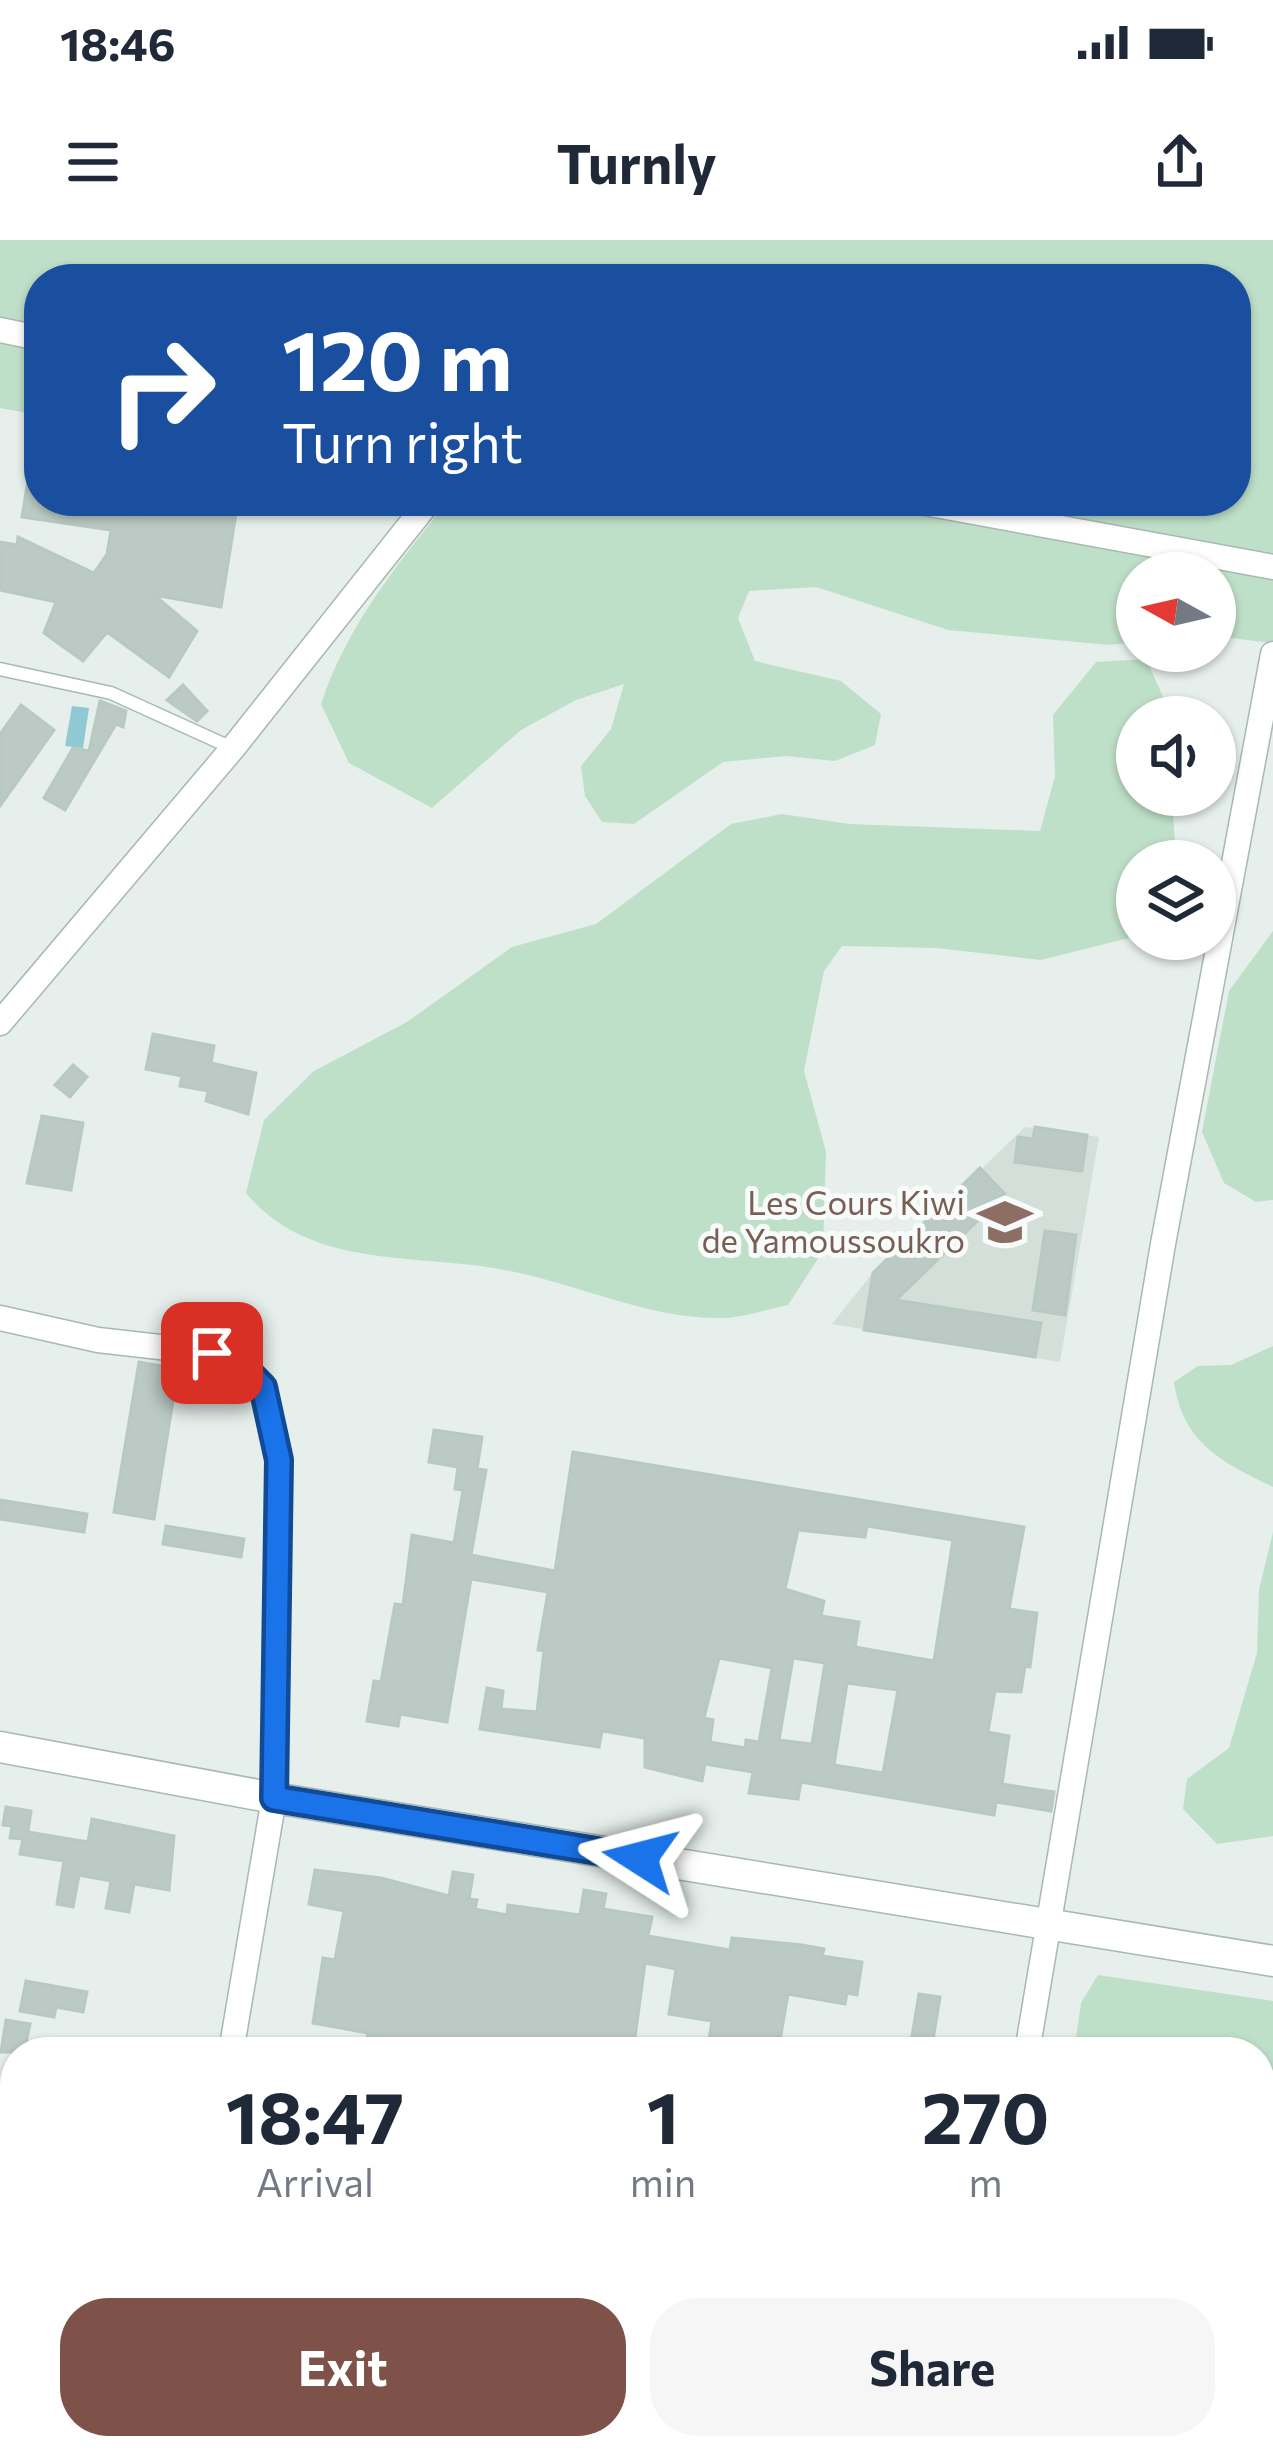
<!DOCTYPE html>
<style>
body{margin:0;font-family:Commissioner,sans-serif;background:#f6f6f7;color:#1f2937;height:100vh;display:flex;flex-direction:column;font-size:45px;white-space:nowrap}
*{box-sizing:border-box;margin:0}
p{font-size:39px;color:#747a83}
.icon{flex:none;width:66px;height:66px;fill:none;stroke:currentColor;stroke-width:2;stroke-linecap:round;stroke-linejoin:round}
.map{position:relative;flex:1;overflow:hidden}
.sheet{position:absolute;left:0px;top:1797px;width:1275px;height:423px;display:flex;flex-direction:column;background:#fff;border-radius:48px 48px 0 0;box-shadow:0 3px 9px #0004}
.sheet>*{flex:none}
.guide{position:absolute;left:24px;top:24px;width:1227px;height:252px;border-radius:48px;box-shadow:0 3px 9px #0004;background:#1a4fa0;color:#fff;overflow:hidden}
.needle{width:78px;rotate:278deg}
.fabs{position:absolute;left:1116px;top:312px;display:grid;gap:24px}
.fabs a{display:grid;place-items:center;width:120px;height:120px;border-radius:50%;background:#fff;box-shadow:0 3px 9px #0004;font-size:60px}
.pin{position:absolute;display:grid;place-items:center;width:102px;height:102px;color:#fff;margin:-51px;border-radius:24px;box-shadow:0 6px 18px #0006}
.me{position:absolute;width:132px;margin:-66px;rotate:279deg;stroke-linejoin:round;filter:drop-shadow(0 0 9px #0008)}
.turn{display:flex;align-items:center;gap:42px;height:252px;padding:0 60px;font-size:54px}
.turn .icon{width:156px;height:156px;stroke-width:2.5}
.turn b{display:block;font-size:84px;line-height:102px}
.eta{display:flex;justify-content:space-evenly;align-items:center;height:204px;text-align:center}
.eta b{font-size:72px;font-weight:700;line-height:84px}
.primary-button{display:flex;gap:24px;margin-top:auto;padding:24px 60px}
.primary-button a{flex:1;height:138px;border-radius:48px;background:#7f5249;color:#fff;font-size:48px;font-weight:700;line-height:138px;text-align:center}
.primary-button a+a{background:#f6f6f7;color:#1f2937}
.status{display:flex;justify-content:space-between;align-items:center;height:84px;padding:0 60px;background:#fff;direction:ltr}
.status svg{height:33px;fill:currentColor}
header{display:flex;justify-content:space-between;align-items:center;height:156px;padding:0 60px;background:#fff;font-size:54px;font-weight:700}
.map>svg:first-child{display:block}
.built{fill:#d4dfda}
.green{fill:#bfe0c8}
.water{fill:#8ec9d4}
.building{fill:#bbcac4;stroke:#b8c9c2;stroke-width:3;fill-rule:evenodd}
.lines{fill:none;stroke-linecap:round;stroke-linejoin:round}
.service-casing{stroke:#a8b8b2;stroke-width:15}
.minor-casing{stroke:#a8b8b2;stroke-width:27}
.tertiary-casing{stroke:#a8b8b2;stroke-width:33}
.service{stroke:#fff;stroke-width:12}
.minor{stroke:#fff;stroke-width:24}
.tertiary{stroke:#fff;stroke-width:30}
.route-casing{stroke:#114b97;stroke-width:30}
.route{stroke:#1a73e8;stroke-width:21}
.labels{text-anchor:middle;stroke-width:10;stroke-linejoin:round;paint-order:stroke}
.education-label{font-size:33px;fill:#785e54;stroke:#f7fbf9;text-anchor:end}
</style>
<div class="status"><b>18:46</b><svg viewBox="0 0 49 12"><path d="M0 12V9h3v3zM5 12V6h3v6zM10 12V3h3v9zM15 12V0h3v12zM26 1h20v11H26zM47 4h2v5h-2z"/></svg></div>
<header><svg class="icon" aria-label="menu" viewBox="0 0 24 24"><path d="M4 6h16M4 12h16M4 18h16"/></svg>Turnly<svg class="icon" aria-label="share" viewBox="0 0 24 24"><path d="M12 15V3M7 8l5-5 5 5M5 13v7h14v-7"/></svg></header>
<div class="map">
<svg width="1273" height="2219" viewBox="0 0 1273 2219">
<rect width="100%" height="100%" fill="#e6efeb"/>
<path class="built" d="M1025,887L1099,897L1060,1122L832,1084L871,1035Z"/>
<path class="green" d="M0,0H1273V403L1215,396V333H1137V402L1109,405L948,390L816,347L749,351L738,378L755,421L841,441L881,474L875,505L835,521L786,516L723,522L634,584L602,582L585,556L581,526L611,489L624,444L576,460L521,490L432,568L349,523L321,464C347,385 397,325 448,261H1236V39H39V175L0,168Z
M1146,419L1165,461L1166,477H1137V555H1172L1176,621H1137V696L1041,720L936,708L842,706L824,731L804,831L826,912L823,1011L788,1065C768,1069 745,1077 725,1078C650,1080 582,1045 510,1031C420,1012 311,1032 246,953L264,880L314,831L407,782L512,707L596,684L731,584L782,574L849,584L1040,591L1055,536L1053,475L1096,422Z
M1273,691V960L1256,962L1224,943L1202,892L1229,751Z
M1273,1106V1247C1222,1222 1183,1204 1174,1142L1198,1126L1231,1125Z
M1273,1292V1596L1217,1604L1183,1569L1187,1539L1229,1508L1257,1413L1259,1350Z
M1098,1735L1273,1761V2219H1000L1002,2205H1260V1812H1074L1081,1763Z"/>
<path class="water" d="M72,466L89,468L83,508L65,506Z"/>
<path class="building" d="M30,228L39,229V261H103L102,269L135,275L137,261L194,267V261H238L221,367L154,355L197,391L169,437L107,392L83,421L44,393L56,362L0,350V302L17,305L18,297L94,333L107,314L111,290L22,277Z
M183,445L207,471L197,481L167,460Z
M100,461L126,471L123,487L116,484L65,570L44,558L73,508L89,511Z
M21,465L54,490L0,566V494Z
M153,794L214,806L211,823L256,833L248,874L206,861L208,851L180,846L182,836L146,829Z
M73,825L87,837L70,857L55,845Z
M42,876L83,883L71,950L27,943Z
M1035,887L1087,895L1082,931L1015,922L1018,897L1033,899Z
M980,928L1005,954L896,1060L1041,1083L1035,1117L864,1090L873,1033Z
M1045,991L1076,995L1065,1075L1033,1070Z
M139,1122L178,1129L154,1279L114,1272Z
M434,1190L482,1197L477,1229L486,1230L471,1315L555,1331L573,1212L1024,1287L1009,1369L1037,1373L1030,1427L1025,1426L1021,1452L995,1451L988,1492L1009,1496L1002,1544L1054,1552L1051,1571L996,1562L994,1575L801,1542L798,1559L749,1553L753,1532L705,1524L702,1541L645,1527V1498L602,1491L599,1507L480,1489L487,1448L503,1451L501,1469L537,1472L544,1411L538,1410L548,1352L471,1339L447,1482L400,1474L398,1486L367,1481L374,1441L381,1442L395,1364L403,1365L412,1295L454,1303L463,1250L455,1249L458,1227L429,1222ZM867,1286L953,1300L934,1421L855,1407L859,1382L821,1376L824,1361L785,1349L798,1290L865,1297ZM719,1418L772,1428L759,1502L746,1500L745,1508L710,1502L713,1480L704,1478ZM793,1418L825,1423L812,1504L779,1500ZM847,1443L898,1450L883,1533L834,1525Z
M0,1260L87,1274L84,1292L0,1279Z
M166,1286L244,1299L241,1317L163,1304Z
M6,1567L31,1571L28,1592L88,1602L92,1579L174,1596L169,1650L134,1644L129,1672L106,1668L111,1641L79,1635L73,1667L57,1664L64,1621L20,1614L23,1599L10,1598L12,1586L3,1585Z
M315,1630L381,1638L449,1656L453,1632L473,1635L469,1659L477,1660L475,1669L507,1675L508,1665L580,1675L584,1650L606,1654L603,1669L652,1677L648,1696L730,1710L732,1698L802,1705L824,1709L822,1716L862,1722L857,1755L847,1753L845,1764L788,1754L778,1812H707L712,1781L669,1774L676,1729L645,1723L633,1812H364L368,1793L313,1783L323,1718L335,1720L344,1671L309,1664Z
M26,1741L87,1752L83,1772L56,1767L54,1777L20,1771Z
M919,1754L940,1757L931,1812L910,1808Z
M6,1780L30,1784L24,1812H1Z"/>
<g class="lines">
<defs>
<path id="service" d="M0,429L111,453L232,508"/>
<path id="minor" d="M0,90L39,98
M914,261L1273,327
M0,783L233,508L429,261
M0,1078L98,1100L212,1113L236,1120L263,1147L279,1220L274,1558L231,1812
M1027,1812L1163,1004L1273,414
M0,1977L15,1980
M160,2219L162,2205
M951,2219L953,2205"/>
<path id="tertiary" d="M0,1507L274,1558L1273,1721"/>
</defs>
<use href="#service" class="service-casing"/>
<use href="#minor" class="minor-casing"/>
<use href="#tertiary" class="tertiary-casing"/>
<use href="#service" class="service"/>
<use href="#minor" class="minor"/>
<use href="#tertiary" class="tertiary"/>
</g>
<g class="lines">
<defs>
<path id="route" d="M212,1113L236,1120L263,1147L279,1220L274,1558L640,1618"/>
</defs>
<use href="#route" class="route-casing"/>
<use href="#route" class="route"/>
</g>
<defs>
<symbol id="school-bare" viewBox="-9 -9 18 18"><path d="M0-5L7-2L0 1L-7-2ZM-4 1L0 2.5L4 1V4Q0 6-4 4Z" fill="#8d6e63" stroke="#f7fbf9" stroke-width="2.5" paint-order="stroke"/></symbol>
</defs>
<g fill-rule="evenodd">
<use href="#school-bare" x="967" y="944" width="76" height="76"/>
</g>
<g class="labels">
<g class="education-label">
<text x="965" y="975">Les Cours Kiwi<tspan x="965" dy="38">de Yamoussoukro</tspan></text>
</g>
</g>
</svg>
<div class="fabs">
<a><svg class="needle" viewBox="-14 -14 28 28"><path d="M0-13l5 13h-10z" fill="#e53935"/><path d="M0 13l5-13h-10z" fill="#747a83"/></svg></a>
<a><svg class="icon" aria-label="sound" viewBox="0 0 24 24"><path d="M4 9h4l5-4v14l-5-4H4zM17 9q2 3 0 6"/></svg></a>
<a><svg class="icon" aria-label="layers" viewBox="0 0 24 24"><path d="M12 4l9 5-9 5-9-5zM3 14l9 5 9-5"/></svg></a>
</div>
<div class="pin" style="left:212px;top:1113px;background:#d93025"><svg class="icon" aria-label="arrive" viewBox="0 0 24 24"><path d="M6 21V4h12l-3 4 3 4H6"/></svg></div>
<svg class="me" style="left:640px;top:1618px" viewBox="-20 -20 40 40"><path d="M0-17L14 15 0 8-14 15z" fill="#1a73e8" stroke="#fff" stroke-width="4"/></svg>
<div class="guide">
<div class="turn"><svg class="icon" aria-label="right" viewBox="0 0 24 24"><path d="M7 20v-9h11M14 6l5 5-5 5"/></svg><div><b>120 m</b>Turn right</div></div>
</div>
<section class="sheet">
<div class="eta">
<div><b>18:47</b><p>Arrival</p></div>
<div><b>1</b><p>min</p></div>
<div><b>270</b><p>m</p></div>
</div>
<div class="primary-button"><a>Exit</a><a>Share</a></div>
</section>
</div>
